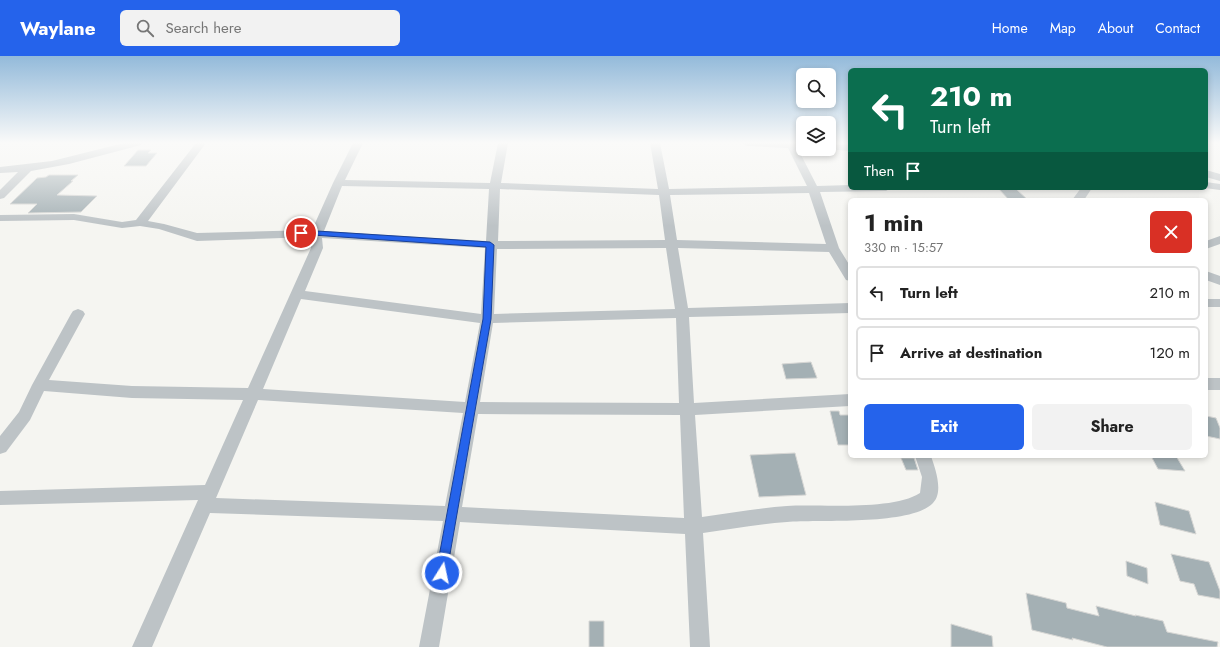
<!DOCTYPE html>
<meta charset="utf-8">
<style>
body{margin:0;font-family:Jost,sans-serif;background:#f2f2f2;color:#222;height:100vh;display:flex;flex-direction:column;font-size:15px;white-space:nowrap}
*{box-sizing:border-box;margin:0}
p{font-size:13px;color:#767676}
.icon{flex:none;width:22px;height:22px;fill:none;stroke:currentColor;stroke-width:2;stroke-linecap:round;stroke-linejoin:round}
.map{position:relative;flex:1;overflow:hidden}
.details{position:absolute;left:848px;top:142px;width:360px;height:260px;display:flex;flex-direction:column;background:#fff;border-radius:6px;box-shadow:0 2px 6px #0003}
.details>*{flex:none}
.guide{position:absolute;left:848px;top:12px;width:360px;height:122px;border-radius:6px;box-shadow:0 2px 6px #0003;background:#0b6e4f;color:#fff;overflow:hidden}
.controls{position:absolute;left:796px;top:12px;display:grid;gap:8px}
.controls a{display:grid;place-items:center;width:40px;height:40px;border-radius:6px;background:#fff;box-shadow:0 2px 6px #0003;font-size:20px}
.pin{position:absolute;display:grid;place-items:center;width:34px;height:34px;color:#fff;margin:-17px;border:2px solid #fff;border-radius:50%;box-shadow:0 1px 4px #0007}
.me{position:absolute;width:44px;margin:-22px;rotate:10deg;stroke-linejoin:round;filter:drop-shadow(0 0 3px #0008)}
.turn{display:flex;align-items:center;gap:14px;height:84px;padding:0 16px;font-size:18px}
.turn .icon{width:52px;height:52px;stroke-width:2.5}
.turn b{display:block;font-size:28px;line-height:34px}
.then{display:flex;align-items:center;height:38px;padding:0 16px;background:#0003;gap:8px;font-size:15px}
.round{display:grid;place-items:center;flex:none;width:42px;height:42px;border-radius:6px;background:#f2f2f2}
.overview{display:flex;align-items:center;justify-content:space-between;height:68px;padding:0 16px}
h1{font-size:24px;font-weight:700;line-height:30px}
.action{display:flex;gap:8px;margin-top:auto;padding:8px 16px}
.action a{flex:1;height:46px;border-radius:6px;background:#2563eb;color:#fff;font-size:16px;font-weight:700;line-height:46px;text-align:center}
.action a+a{background:#f2f2f2;color:#222}
ul{padding:0;list-style:none}
li{display:flex;align-items:center;gap:12px;height:54px;margin:0 8px 6px;padding:0 8px;border:2px solid #e0e0e0;border-radius:6px}
li div{flex:1}
li b{display:block;font-size:15px}
li em{font-style:normal}
header{display:flex;align-items:center;gap:24px;box-sizing:border-box;height:56px;padding:0 20px;background:#2563eb;color:#fff}
header strong{font-size:19px}
nav{display:flex;gap:22px;margin-inline-start:auto;font-size:14px}
.search{width:280px;height:36px;background:#f2f2f2;display:flex;align-items:center;gap:10px;box-sizing:border-box;padding:0 14px;border-radius:6px;color:#767676;font-size:15px}
.map>svg:first-child{display:block}
.building{fill:#a4b0b4;stroke:#d6d6d4}
.lines{fill:none;stroke-linecap:round;stroke-linejoin:round}
.street{fill:#bdc3c6;fill-rule:evenodd}
.route{fill:#2563eb;stroke:#184099}
</style>
<header>
<strong>Waylane</strong>
<div class="search"><svg class="icon" aria-label="search" viewBox="0 0 24 24"><circle cx="10" cy="10" r="6"/><path d="M15 15l6 6"/></svg>Search here</div>
<nav><a>Home</a><a>Map</a><a>About</a><a>Contact</a></nav>
</header>
<div class="map">
<svg width="1220" height="591" viewBox="0 0 1220 591">
<rect width="100%" height="100%" fill="#f5f5f1"/>
<path class="building" d="M138,94H151L148,97H157L146,110H124Z
M49,119H78L71,125H73L57,139L97,140L81,156L28,157L37,148H10L37,122L46,121Z
M998,132H1015L1028,144H1009Z
M811,306L817,322L786,323L782,308Z
M830,355H839L840,359H850V389H838Z
M1206,360L1216,362L1220,372V383L1206,380Z
M795,397L806,439L759,441L750,399Z
M1151,400H1176L1185,415L1158,413Z
M901,402H914L918,414H906Z
M1155,446L1189,455L1196,478L1160,469Z
M1171,498L1209,506L1220,535V543L1198,539L1194,528L1180,525Z
M1126,505L1147,512L1148,528L1127,520Z
M1026,537L1066,547L1067,552L1099,560L1096,550L1136,560L1135,559L1163,565L1167,576L1218,586L1217,591H1107L1072,582L1073,584L1032,574Z
M589,565H604V591H589Z
M951,568L992,580L993,591H951Z"/>
<g class="lines">
<path class="street" d="M124,87H142L141,89L69,108L31,115L4,142L0,143V134L18,116L0,117V111L52,105Z
M196,87H206L148,165L164,168L197,177L312,174L333,127L353,87H363L345,124L490,127L498,87H508L501,127L658,133L650,87H660L669,133L807,130L788,92L747,90L742,87H803V93H798L817,130L850,129V132H891L886,135L820,136L839,192L850,210V225L846,224L829,196L678,192L688,252L850,247V257L689,261L694,347L850,338V350L695,359L702,461C730,457 758,452 787,450C821,448 892,455 920,437L922,421L915,400H931C935,412 944,436 933,447C911,470 820,463 787,466C759,468 731,473 703,477L710,591H690L685,478L460,466L439,591H419L443,465L210,457L152,591H132L198,444L0,449V435L205,429L243,344L132,342L44,335L30,364L6,396L0,398V380L19,356L32,329L71,258L73,255L78,253L83,255L85,258L49,324L132,330L248,332L311,192L310,181L197,185L159,173L140,170L122,172L74,164L0,165V159L74,158L122,166L136,164ZM342,130L489,133L486,185L324,175ZM500,133L659,139L665,184L498,185ZM809,137L826,188L677,184L670,139ZM322,182L485,192L481,258L305,235L323,192ZM666,192L675,253L494,258L497,193ZM301,243L480,267L465,346L263,333ZM676,262L679,347L480,346L493,267ZM258,344L463,357L445,450L216,442ZM478,358L680,359L684,462L462,451Z
M829,88L850,89V95L825,93H829Z
M1206,114L1220,118V125L1206,121Z
M1206,126L1220,128V134L1205,132Z
M1081,132H1092L1084,144H1072Z
M1220,180V188L1206,193V185Z
M1206,215L1220,220V229L1206,224Z
M1206,243H1220V251H1206Z
M1206,322H1220V334H1206Z"/>
</g>
<linearGradient id="sky" x2="0" y2="1"><stop stop-color="#93bada"/><stop offset="0.51" stop-color="#fafaf9"/><stop offset="1" stop-color="#fafaf9" stop-opacity="0"/></linearGradient>
<rect width="1220" height="170" fill="url(#sky)"/>
<path class="route" d="M301,174L490,186L494,189L491,263L446,521L442,523L437,521L436,517L483,263L486,191L298,178V175Z"/>
</svg>
<div class="controls">
<a><svg class="icon" aria-label="search" viewBox="0 0 24 24"><circle cx="10" cy="10" r="6"/><path d="M15 15l6 6"/></svg></a>
<a><svg class="icon" aria-label="layers" viewBox="0 0 24 24"><path d="M12 4l9 5-9 5-9-5zM3 14l9 5 9-5"/></svg></a>
</div>
<div class="pin" style="left:301px;top:177px;background:#d93025"><svg class="icon" aria-label="arrive" viewBox="0 0 24 24"><path d="M6 21V4h12l-3 4 3 4H6"/></svg></div>
<svg class="me" style="left:442px;top:517px" viewBox="-20 -20 40 40"><circle r="17" fill="#2563eb" stroke="#fff" stroke-width="3"/><path d="M0-11L8 9 0 5-8 9z" fill="#fff"/></svg>
<div class="guide">
<div class="turn"><svg class="icon" aria-label="left" viewBox="0 0 24 24"><path d="M17 20v-9H6M10 6l-5 5 5 5"/></svg><div><b>210 m</b>Turn left</div></div>
<div class="then">Then<svg class="icon" aria-label="arrive" viewBox="0 0 24 24"><path d="M6 21V4h12l-3 4 3 4H6"/></svg></div>
</div>
<section class="details">
<div class="overview"><div><h1>1 min</h1><p>330 m · 15:57</p></div><a class="round" style="background:#d93025;color:#fff"><svg class="icon" aria-label="close" viewBox="0 0 24 24"><path d="M6 6l12 12M18 6L6 18"/></svg></a></div>
<ul>
<li><svg class="icon" aria-label="left" viewBox="0 0 24 24"><path d="M17 20v-9H6M10 6l-5 5 5 5"/></svg><div><b>Turn left</b></div><em>210 m</em></li>
<li><svg class="icon" aria-label="arrive" viewBox="0 0 24 24"><path d="M6 21V4h12l-3 4 3 4H6"/></svg><div><b>Arrive at destination</b></div><em>120 m</em></li>
</ul>
<div class="action"><a>Exit</a><a>Share</a></div>
</section>
</div>
